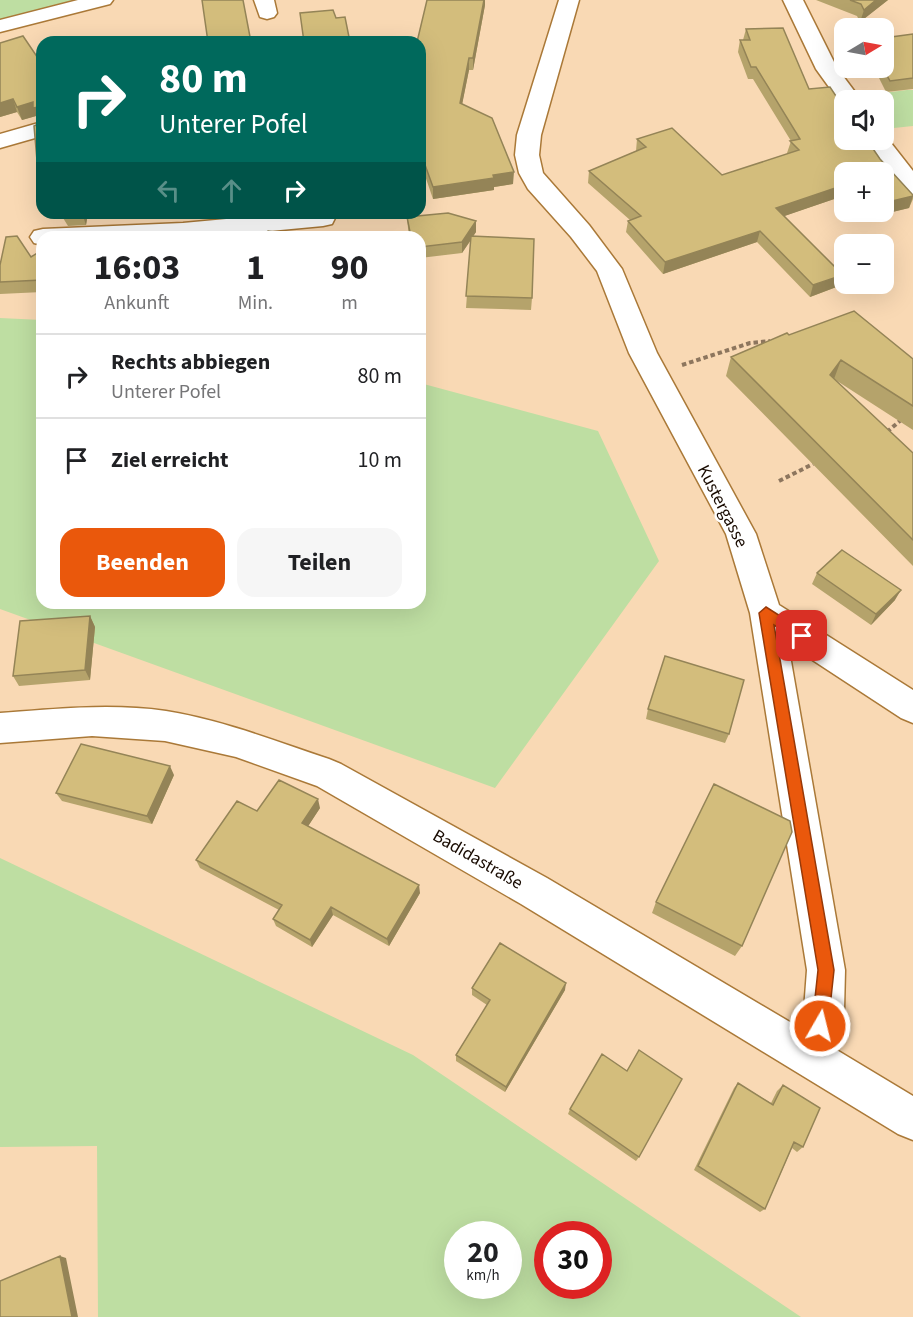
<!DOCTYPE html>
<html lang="de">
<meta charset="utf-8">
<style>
body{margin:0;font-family:"Source Sans 3",sans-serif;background:#f6f6f6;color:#202124;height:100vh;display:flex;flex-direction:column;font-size:22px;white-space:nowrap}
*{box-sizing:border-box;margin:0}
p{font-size:20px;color:#757577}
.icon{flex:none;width:33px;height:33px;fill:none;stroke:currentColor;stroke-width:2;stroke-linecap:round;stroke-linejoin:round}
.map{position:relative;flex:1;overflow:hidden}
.details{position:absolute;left:36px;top:231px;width:390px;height:378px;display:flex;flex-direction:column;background:#fff;border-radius:18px;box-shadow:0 6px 24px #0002}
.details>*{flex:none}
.guide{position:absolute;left:36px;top:36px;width:390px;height:183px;border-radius:18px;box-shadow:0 6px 24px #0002;background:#00695c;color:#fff;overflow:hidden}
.needle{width:39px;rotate:80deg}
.controls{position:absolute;left:834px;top:18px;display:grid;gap:12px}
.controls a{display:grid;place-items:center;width:60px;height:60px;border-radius:12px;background:#fff;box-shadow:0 6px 24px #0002;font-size:30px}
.speed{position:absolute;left:444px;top:1221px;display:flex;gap:12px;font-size:30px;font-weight:700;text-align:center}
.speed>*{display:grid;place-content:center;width:78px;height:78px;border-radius:50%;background:#fff;box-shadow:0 6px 24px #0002;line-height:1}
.speed small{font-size:15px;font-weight:400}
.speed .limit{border:9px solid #d22;background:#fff;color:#111}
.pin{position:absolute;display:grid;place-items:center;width:51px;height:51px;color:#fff;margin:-26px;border-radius:12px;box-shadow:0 3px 9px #0006}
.me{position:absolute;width:66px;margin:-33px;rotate:8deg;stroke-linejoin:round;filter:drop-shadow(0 0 4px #0008)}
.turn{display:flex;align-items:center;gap:21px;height:126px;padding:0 24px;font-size:27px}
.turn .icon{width:78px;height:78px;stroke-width:2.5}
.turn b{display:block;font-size:42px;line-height:51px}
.lanes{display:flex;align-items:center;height:57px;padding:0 24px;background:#0003;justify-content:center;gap:30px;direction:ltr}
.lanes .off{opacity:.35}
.eta{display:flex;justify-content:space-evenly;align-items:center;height:102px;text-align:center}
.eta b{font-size:36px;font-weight:700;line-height:42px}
.action{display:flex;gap:12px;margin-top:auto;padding:12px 24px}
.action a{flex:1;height:69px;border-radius:18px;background:#ea580c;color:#fff;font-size:24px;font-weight:700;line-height:69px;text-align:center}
.action a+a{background:#f6f6f6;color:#202124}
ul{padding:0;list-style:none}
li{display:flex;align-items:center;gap:18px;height:84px;padding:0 24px;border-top:2px solid #e0e0e0}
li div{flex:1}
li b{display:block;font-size:22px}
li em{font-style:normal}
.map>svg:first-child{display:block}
.green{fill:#bedea2;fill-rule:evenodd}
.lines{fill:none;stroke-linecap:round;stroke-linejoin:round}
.minor-casing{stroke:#aa7938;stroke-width:3}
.path{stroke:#8d765e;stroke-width:4;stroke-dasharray:4.5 3;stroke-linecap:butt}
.minor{fill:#fff;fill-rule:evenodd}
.wall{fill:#b5a36b}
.shaded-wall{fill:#948457}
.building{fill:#d3bd7c;stroke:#948457;stroke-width:1.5}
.route{fill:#ea580c;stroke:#983908;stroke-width:1.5}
.labels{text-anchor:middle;stroke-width:5;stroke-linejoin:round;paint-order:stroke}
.street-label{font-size:18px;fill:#180a00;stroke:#fff}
</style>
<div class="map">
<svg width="913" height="1317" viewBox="0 0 913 1317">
<rect width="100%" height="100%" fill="#f9d9b4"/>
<path class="green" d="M0,0H96L0,27Z
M907,90H913V126L884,129V100H859L857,98L859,96Z
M0,318L42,320V603H420V383L598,431L659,561L495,788L0,609Z
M0,858L413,1055L801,1317H98L97,1146L0,1147ZM458,1234H508V1286H458ZM548,1234H598V1286H548Z"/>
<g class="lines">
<defs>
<path id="minor" d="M78,0H113L110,4L0,32V20Z
M254,0H274L277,13L274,17L267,19L260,17Z
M559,0H579L541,135L539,155L543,173L589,225L622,269L657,353L756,534L779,605L913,690V723L901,718L788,644L845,970L844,1010L835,1049L913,1096V1140L898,1134L521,904L317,786L236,757L165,741L92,736L0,743V713C55,709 111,703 166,711C222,720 275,741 329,759L341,764L547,878L800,1028L804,1010L807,970L750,613L726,534L629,353L597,271L571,237L528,189L519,173L515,155L517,135Z
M783,0H803L837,68L861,100H844V105H842L816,69Z
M42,122V136L0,148V134Z
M884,134L913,171V195L904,193L866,140H884Z
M293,213H332L335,218L332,224L323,226L204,237H42V245L34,243L30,237L34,231L43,229L183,223Z"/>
</defs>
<use href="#minor" class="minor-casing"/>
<path class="path" d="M682,365L750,343L770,341
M887,432L902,419
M779,481L813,464"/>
<use href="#minor" class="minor"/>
</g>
<path class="wall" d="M816,0H888L860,22L857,16Z
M485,5L473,70H469L462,104L513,184L494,187V190L433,199L420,161V133L423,115H420V42Z
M746,29L880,159L913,195V199L909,208L859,220L852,212H884L844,172V203L840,197L784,216L839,286L810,297L757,242L663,274L626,232L628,221L630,220L588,183L589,171L636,151L637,139L722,175L788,154L787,153L791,141L753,79H748L738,52L740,40H743Z
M913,34V89L886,92L874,68H884Z
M0,43L42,64V183L38,172L40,121H37L36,116L22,120L17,112L0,117Z
M60,213H88L86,225L68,226Z
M407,217L476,232L473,236L532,298L531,310L466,308L471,240L462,253L420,258V237H409L408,228Z
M42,250V292L0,294V265L31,257Z
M789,335L913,359V430L834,379L913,453V566L726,376L731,357Z
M817,573L895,600L871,625L812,584Z
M90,616L95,627L90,680L19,686L13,676Z
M648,709L729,734L725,743L646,719Z
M174,775L152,824L62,801L56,793Z
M320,808L308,826L420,893L389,946L333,915L312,947L276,926L273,919L279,910L200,868L196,860L257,811Z
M656,902L742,946L735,956L652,913Z
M472,988L565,990L505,1092L456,1061V1055L487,1005L472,995Z
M738,1083L771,1103L777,1091L783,1085L803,1147L797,1152L792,1148L765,1209L760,1212L694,1170L734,1088Z
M570,1109L639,1157L636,1161L568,1114Z"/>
<path class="shaded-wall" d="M484,0H485V5L473,70V58Z
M876,0H888L860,22L864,10Z
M469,58V70L460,115V103Z
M13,99L17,112L0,117V103Z
M33,102L39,107L42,120L37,121L36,116L22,120L17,107Z
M514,172L513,184L494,187V190L433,199V187L493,175Z
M844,185L840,197L773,220L776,208Z
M913,196L909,208L859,220L862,212H884V203Z
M82,213H88L86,225Z
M476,221V232L462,253V242Z
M760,231L757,242L663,274L665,262Z
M843,275L839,286L810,297L813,285Z
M841,360L834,379L830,375Z
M901,590L895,600L871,625L876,614Z
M90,616L95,627L90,680L85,670Z
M170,766L174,775L152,824L147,816Z
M318,799L320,808L305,831L302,823Z
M419,885L420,893L389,946L387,939Z
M331,907L333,915L312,947L310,940Z
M566,983L565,990L505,1092L506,1087Z
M60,1256L66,1258L78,1317H72Z"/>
<path class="building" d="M202,0H243L251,42H208Z
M427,0H484L473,58H469L460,103L492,118L514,172L493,175L494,178L433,187L420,151V133L425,103H420V42H417Z
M850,0H876L864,10L861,4Z
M333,10L336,18L345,17L350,42H304L300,13Z
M783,28L809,89L830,87L844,108V140H867L880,159L913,195V196L884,203V172H844V186V185L776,208L843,275L813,285L760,231L665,262L628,221L641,216L589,171L646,147L637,139L672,128L722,175L799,150L790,141L800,139L756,67H751L740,40H750L746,29Z
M913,34V78L890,81L883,68L884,38Z
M23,36L42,64V178L38,172L34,126L40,123L39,107L33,108V102L17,107L13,99L0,103V43Z
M448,213L476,221L462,242L420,247V237H411L407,217Z
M268,231L305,237H266Z
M17,236L31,257L42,250V280L0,282V265L6,237Z
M471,236L534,239L532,298L466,296Z
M854,311L913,359V406L841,360L830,375L913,453V540L731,357L787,333L789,335Z
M842,550L901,590L876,614L817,573Z
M90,616L85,670L13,676L20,621Z
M665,656L744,680L729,734L648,709Z
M81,744L170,766L147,816L56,793Z
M279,780L318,799L302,823L419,885L387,939L331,907L310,940L273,919L282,905L196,860L237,801L257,811Z
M714,784L790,821L792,832L742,946L656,902Z
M500,943L566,983L506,1087L456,1055L490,1000L472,988Z
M639,1050L682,1079L639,1157L570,1109L602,1054L627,1071Z
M738,1083L773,1105L783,1085L820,1108L803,1147L794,1142L765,1209L698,1166Z
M60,1256L72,1317H0V1281Z"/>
<path class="route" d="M766,607L807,633L809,636L802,642L774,625L834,970L828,1026L826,1032L820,1035L814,1032L812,1026L818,970L759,613Z"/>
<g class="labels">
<g class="street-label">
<text transform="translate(723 506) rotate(63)" y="6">Kustergasse</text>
<text transform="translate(478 859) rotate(30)" y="6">Badidastraße</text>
</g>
</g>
</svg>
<div class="controls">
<a><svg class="needle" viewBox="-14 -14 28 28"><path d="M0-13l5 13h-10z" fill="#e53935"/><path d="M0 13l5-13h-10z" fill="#757577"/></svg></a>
<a><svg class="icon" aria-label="sound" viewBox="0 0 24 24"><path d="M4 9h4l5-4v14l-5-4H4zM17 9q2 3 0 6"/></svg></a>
<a>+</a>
<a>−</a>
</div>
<div class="speed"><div>20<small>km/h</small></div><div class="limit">30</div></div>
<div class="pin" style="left:802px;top:636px;background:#d93025"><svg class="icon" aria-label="arrive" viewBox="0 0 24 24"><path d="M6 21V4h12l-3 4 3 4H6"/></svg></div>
<svg class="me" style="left:820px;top:1026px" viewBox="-20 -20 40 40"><circle r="17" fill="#ea580c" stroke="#fff" stroke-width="3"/><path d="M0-11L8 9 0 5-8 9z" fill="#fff"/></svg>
<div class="guide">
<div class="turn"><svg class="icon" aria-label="right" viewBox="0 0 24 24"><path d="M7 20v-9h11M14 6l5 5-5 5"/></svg><div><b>80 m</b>Unterer Pofel</div></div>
<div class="lanes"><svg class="icon off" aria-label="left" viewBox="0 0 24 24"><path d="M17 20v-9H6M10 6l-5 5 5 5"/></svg><svg class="icon off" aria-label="ahead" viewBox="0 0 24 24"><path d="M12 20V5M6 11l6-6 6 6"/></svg><svg class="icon" aria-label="right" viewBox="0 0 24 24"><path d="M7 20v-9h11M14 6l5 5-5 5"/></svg></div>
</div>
<section class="details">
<div class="eta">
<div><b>16:03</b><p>Ankunft</p></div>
<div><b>1</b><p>Min.</p></div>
<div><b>90</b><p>m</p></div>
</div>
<ul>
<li><svg class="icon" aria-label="right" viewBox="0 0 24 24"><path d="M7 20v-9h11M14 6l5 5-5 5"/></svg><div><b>Rechts abbiegen</b><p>Unterer Pofel</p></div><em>80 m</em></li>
<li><svg class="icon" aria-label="arrive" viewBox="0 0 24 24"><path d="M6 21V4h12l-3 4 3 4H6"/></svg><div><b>Ziel erreicht</b></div><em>10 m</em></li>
</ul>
<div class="action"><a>Beenden</a><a>Teilen</a></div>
</section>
</div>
